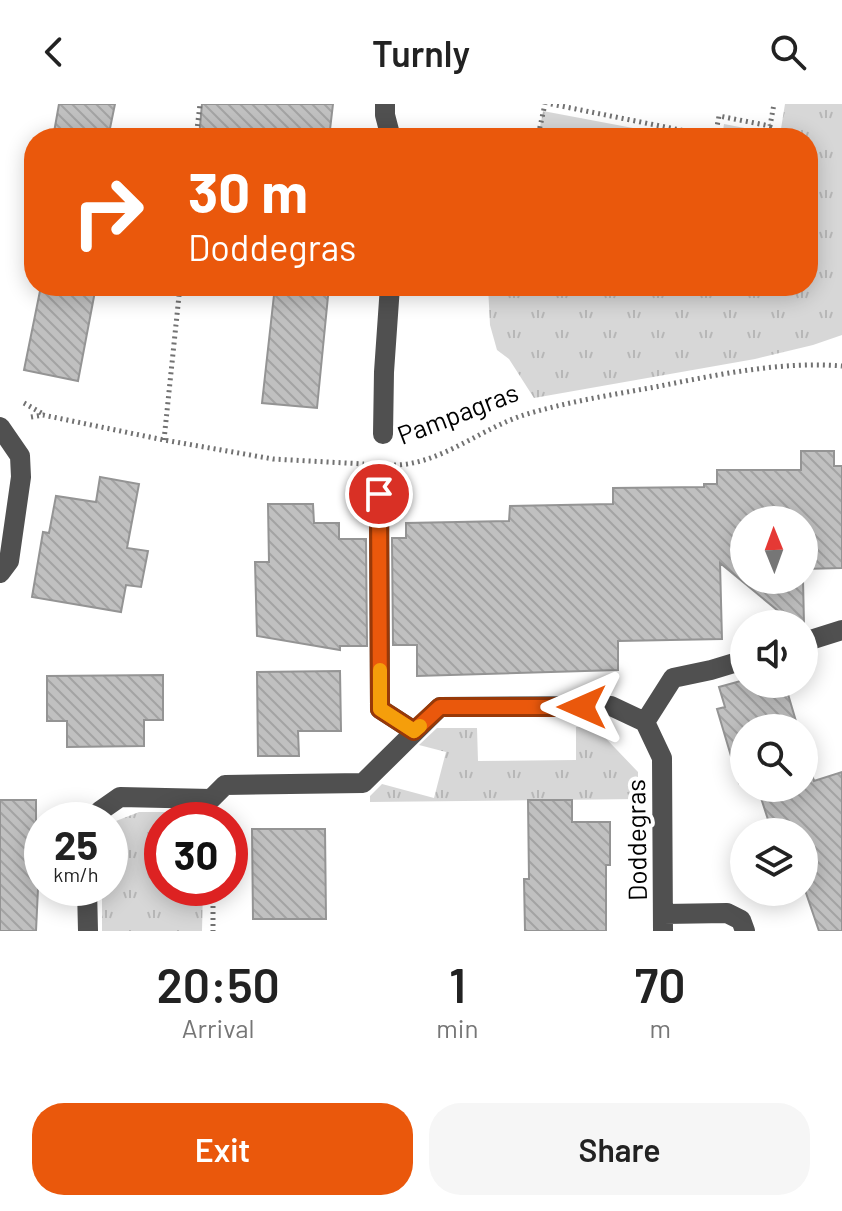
<!DOCTYPE html>
<style>
body{margin:0;font-family:Barlow,sans-serif;background:#f6f6f6;color:#222;height:100vh;display:flex;flex-direction:column;font-size:30px;white-space:nowrap}
*{box-sizing:border-box;margin:0}
p{font-size:26px;color:#767676}
.icon{flex:none;width:44px;height:44px;fill:none;stroke:currentColor;stroke-width:2;stroke-linecap:round;stroke-linejoin:round}
.map{position:relative;height:827px;overflow:hidden}
.side{display:flex;flex-direction:column;background:#fff;flex:1}
.side>*{flex:none}
.hud{position:absolute;left:24px;top:24px;width:794px;height:168px;border-radius:32px;box-shadow:0 4px 20px #0003;background:#ea580c;color:#fff;overflow:hidden}
.needle{width:52px;rotate:359deg}
.controls{position:absolute;left:730px;top:402px;display:grid;gap:16px}
.controls a{display:grid;place-items:center;width:88px;height:88px;border-radius:50%;background:#fff;box-shadow:0 4px 20px #0003;font-size:40px}
.speed{position:absolute;left:24px;top:698px;display:flex;gap:16px;font-size:40px;font-weight:700;text-align:center}
.speed>*{display:grid;place-content:center;width:104px;height:104px;border-radius:50%;background:#fff;box-shadow:0 4px 20px #0003;line-height:1}
.speed small{font-size:20px;font-weight:400}
.speed .limit{border:12px solid #d22;background:#fff;color:#111}
.pin{position:absolute;display:grid;place-items:center;width:68px;height:68px;color:#fff;margin:-34px;border:4px solid #fff;border-radius:50%;box-shadow:0 2px 8px #0007}
.me{position:absolute;width:88px;margin:-44px;rotate:270deg;stroke-linejoin:round;filter:drop-shadow(0 0 6px #0008)}
.turn{display:flex;align-items:center;gap:28px;height:168px;padding:0 32px;font-size:36px}
.turn .icon{width:104px;height:104px;stroke-width:2.5}
.turn b{display:block;font-size:56px;line-height:68px}
.eta{display:flex;justify-content:space-evenly;align-items:center;height:136px;text-align:center}
.eta b{font-size:48px;font-weight:600;line-height:56px}
.button{display:flex;gap:16px;margin-top:auto;padding:16px 32px}
.button a{flex:1;height:92px;border-radius:32px;background:#ea580c;color:#fff;font-size:32px;font-weight:600;line-height:92px;text-align:center}
.button a+a{background:#f6f6f6;color:#222}
header{display:flex;justify-content:space-between;align-items:center;height:104px;padding:0 32px;background:#fff;font-size:36px;font-weight:600}
.map>svg:first-child{display:block}
.grass{fill:url(#grass-tufts)}
.building{fill:url(#building-back-hatch);stroke:#949494;stroke-width:2}
.lines{fill:none;stroke-linecap:round;stroke-linejoin:round}
.path{stroke:#727272;stroke-width:5;stroke-dasharray:2 4;stroke-linecap:butt}
.minor{stroke:#505050;stroke-width:20}
.route-casing{stroke:#983908;stroke-width:20}
.route{stroke:#ea580c;stroke-width:14}
.slow{stroke:#f59e0b;stroke-width:14}
.labels{text-anchor:middle;stroke-width:8;stroke-linejoin:round;paint-order:stroke}
.street-label{font-size:26px;fill:#000;stroke:#fff}
</style>
<header><svg class="icon" aria-label="back" viewBox="0 0 24 24"><path d="M15 5l-7 7 7 7"/></svg>Turnly<svg class="icon" aria-label="search" viewBox="0 0 24 24"><circle cx="10" cy="10" r="6"/><path d="M15 15l6 6"/></svg></header>
<div class="map">
<svg width="842" height="827" viewBox="0 0 842 827">
<defs>
<pattern id="grass-tufts" width="24" height="20" patternUnits="userSpaceOnUse" patternTransform="scale(2)"><rect width="24" height="20" fill="#d7d7d7"/><path d="M3 7l-1-3M5 7V3M7 7l1-3M15 17l-1-3M17 17v-4M19 17l1-3" fill="none" stroke="#b7b7b7"/></pattern>
<pattern id="building-back-hatch" width="6" height="6" patternUnits="userSpaceOnUse" patternTransform="scale(2)"><rect width="6" height="6" fill="#c0c0c0"/><path d="M-1 5l2 2M0 0l6 6M5-1l2 2" fill="none" stroke="#a3a3a3"/></pattern>
</defs>
<rect width="100%" height="100%" fill="#fff"/>
<path class="grass" d="M785,0H842V231L813,241L755,255L534,294L509,255L497,246L490,221L488,182H808V34H722L724,20L780,31Z
M543,7L686,34H538Z
M576,623H595L638,668V695L370,698V692L382,680L434,694L446,648L419,641L437,624H477L478,657L576,656Z
M139,708H187L197,716H162V784H203L202,827H102V784H110V727L116,717Z"/>
<path class="building" d="M59,0H115L108,34H53Z
M202,0H333L329,34H199Z
M41,182H96L78,277L24,266Z
M275,182H329L317,304L262,299Z
M801,347H834V362H842V464L804,465V416H744V476H803L804,520H794L720,459L722,535L618,537V566L417,572V541H393L392,434H406V419L509,417L510,402L613,400V384L704,383V380H717V366H801Z
M100,373L139,380L127,444L148,447L141,483L126,481L121,508L32,493L43,428L49,429L56,392L96,398Z
M268,400H313L314,419H339V435H366L367,542H340V546L257,532L255,458H269Z
M340,567L341,627H298L299,652H258L257,568Z
M163,571V616H144V642L67,643V617H47V572Z
M744,576V580H785L798,624H744V678L739,679L717,605L725,603L719,583Z
M804,644L814,677L842,668V827H819L804,783V728H772L761,694H759L756,684H804Z
M0,696H36V743L40,742L36,827H0Z
M528,696H572V718H610V761H606V827H525L524,775H529Z
M252,725H325L326,815H253Z"/>
<g class="lines">
<path class="path" d="M551,0L715,33L719,12L770,22L774,0
M420,28L538,32L545,0
M196,34L200,0
M24,299L43,310
M31,313L43,311L164,336L273,355L364,360
M164,336L180,182
M394,361C439,361 482,324 524,311C566,298 611,291 655,283C716,271 780,257 842,262
M213,784V827"/>
<path class="minor" d="M385,0V11L391,34
M0,323L20,352L21,373L9,457L0,469
M383,330L384,268L390,182
M379,390L380,605L414,627
M804,538L842,526
M645,618L673,574L711,566L744,556
M95,716L100,707L120,693L211,695L225,681L363,679L440,603L611,602L645,618L662,654L663,827
M87,784L88,827
M664,810L727,809L741,816L745,827"/>
</g>
<g class="lines">
<defs>
<path id="route" d="M379,390L380,605L414,627L440,603H582"/>
</defs>
<use href="#route" class="route-casing"/>
<use href="#route" class="route"/>
<path class="slow" d="M380,566V605L414,627L420,622"/>
</g>
<g class="labels">
<g class="street-label">
<text transform="translate(458 310) rotate(-21)" y="9">Pampagras</text>
<text transform="translate(637 736) rotate(-91)" y="9">Doddegras</text>
</g>
</g>
</svg>
<div class="controls">
<a><svg class="needle" viewBox="-14 -14 28 28"><path d="M0-13l5 13h-10z" fill="#e53935"/><path d="M0 13l5-13h-10z" fill="#767676"/></svg></a>
<a><svg class="icon" aria-label="sound" viewBox="0 0 24 24"><path d="M4 9h4l5-4v14l-5-4H4zM17 9q2 3 0 6"/></svg></a>
<a><svg class="icon" aria-label="search" viewBox="0 0 24 24"><circle cx="10" cy="10" r="6"/><path d="M15 15l6 6"/></svg></a>
<a><svg class="icon" aria-label="layers" viewBox="0 0 24 24"><path d="M12 4l9 5-9 5-9-5zM3 14l9 5 9-5"/></svg></a>
</div>
<div class="speed"><div>25<small>km/h</small></div><div class="limit">30</div></div>
<div class="pin" style="left:379px;top:390px;background:#d93025"><svg class="icon" aria-label="arrive" viewBox="0 0 24 24"><path d="M6 21V4h12l-3 4 3 4H6"/></svg></div>
<svg class="me" style="left:582px;top:603px" viewBox="-20 -20 40 40"><path d="M0-17L14 15 0 8-14 15z" fill="#ea580c" stroke="#fff" stroke-width="4"/></svg>
<div class="hud">
<div class="turn"><svg class="icon" aria-label="right" viewBox="0 0 24 24"><path d="M7 20v-9h11M14 6l5 5-5 5"/></svg><div><b>30 m</b>Doddegras</div></div>
</div>
</div>
<section class="side">
<div class="eta">
<div><b>20:50</b><p>Arrival</p></div>
<div><b>1</b><p>min</p></div>
<div><b>70</b><p>m</p></div>
</div>
<div class="button"><a>Exit</a><a>Share</a></div>
</section>
